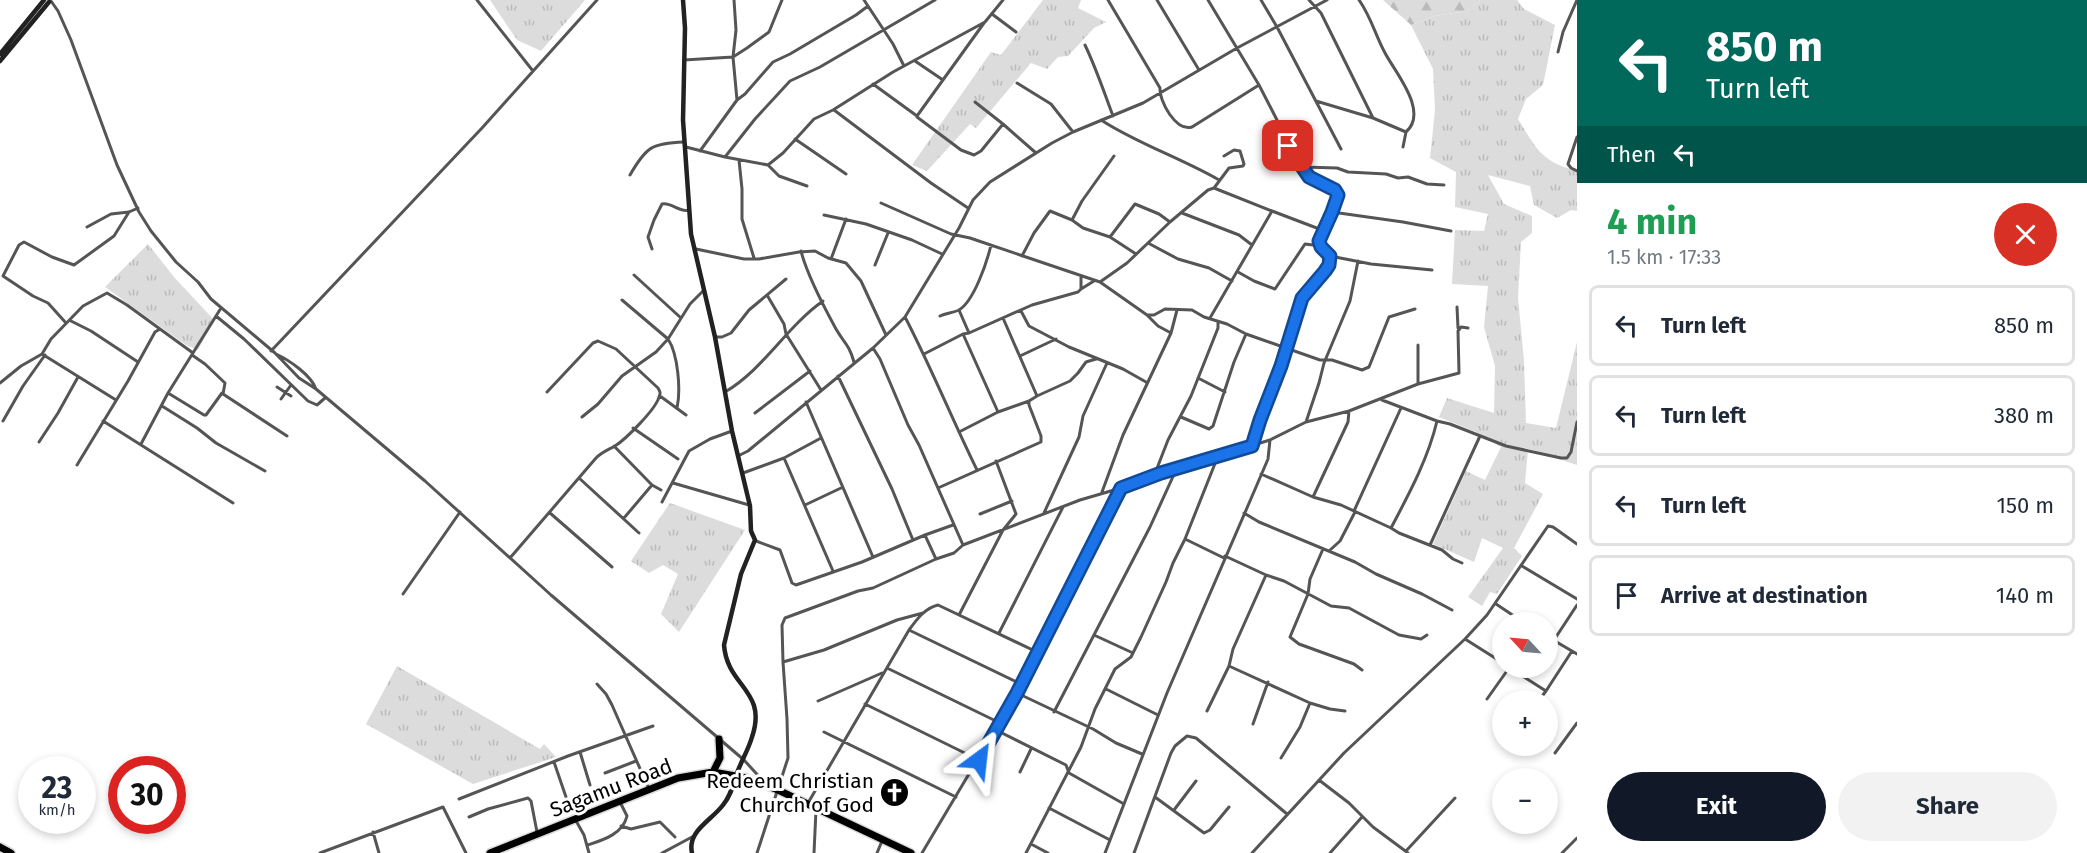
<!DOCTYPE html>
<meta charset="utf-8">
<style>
body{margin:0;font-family:"Fira Sans",sans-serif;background:#f2f2f3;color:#1f2937;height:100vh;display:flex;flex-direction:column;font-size:22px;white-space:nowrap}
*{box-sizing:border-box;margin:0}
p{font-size:20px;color:#747a83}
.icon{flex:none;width:33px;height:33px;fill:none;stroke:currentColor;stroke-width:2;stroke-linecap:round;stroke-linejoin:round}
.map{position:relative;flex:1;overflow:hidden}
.drawer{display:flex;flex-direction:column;background:#fff;width:510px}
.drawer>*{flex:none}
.guide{background:#00695c;color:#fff;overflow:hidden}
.needle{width:39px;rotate:296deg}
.fabs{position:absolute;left:1492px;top:612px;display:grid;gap:12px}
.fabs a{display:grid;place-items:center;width:66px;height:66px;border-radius:50%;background:#fff;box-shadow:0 3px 9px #0003;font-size:30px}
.speed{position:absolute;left:18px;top:756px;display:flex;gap:12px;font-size:30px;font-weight:700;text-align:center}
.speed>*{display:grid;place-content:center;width:78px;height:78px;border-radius:50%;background:#fff;box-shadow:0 3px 9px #0003;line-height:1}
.speed small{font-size:15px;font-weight:400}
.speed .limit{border:9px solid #d22;background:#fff;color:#111}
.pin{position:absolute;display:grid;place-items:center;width:51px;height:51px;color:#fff;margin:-26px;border-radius:12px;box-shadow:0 3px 9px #0006}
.me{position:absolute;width:66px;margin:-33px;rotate:30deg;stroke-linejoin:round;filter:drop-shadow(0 0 4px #0008)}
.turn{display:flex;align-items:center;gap:21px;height:126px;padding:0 30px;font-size:27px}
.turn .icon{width:78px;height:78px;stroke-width:2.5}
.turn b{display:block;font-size:42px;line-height:51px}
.then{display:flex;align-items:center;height:57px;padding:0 30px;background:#0003;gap:12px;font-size:22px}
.round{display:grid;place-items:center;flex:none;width:63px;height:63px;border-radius:32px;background:#f2f2f3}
.headline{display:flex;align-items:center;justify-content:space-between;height:102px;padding:0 30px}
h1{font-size:36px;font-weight:700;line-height:45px;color:#1e9e55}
.button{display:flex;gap:12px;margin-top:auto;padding:12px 30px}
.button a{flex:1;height:69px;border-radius:36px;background:#111827;color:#fff;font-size:24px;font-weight:700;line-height:69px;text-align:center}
.button a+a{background:#f2f2f3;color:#1f2937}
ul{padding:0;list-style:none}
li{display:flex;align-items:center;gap:18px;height:81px;margin:0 12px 9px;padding:0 18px;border:3px solid #e0e1e3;border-radius:9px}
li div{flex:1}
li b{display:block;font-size:22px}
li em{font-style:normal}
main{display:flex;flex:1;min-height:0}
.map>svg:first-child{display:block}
.grass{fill:url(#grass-tufts)}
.forest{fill:url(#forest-firs)}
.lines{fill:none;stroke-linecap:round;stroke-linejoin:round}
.highway-casing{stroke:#dbdbdb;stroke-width:10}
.street{stroke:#555;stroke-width:3}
.secondary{stroke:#222;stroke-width:4.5}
.highway{stroke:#000;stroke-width:7}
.route-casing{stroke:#114b97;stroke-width:15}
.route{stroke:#1a73e8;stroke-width:10}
.labels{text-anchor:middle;stroke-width:6;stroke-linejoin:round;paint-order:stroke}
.poi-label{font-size:21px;fill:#000;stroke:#fff;text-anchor:end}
.street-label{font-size:21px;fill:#000;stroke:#fff}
</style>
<main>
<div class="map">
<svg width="1577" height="853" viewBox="0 0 1577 853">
<defs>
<pattern id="grass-tufts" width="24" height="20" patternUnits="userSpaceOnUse" patternTransform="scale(1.5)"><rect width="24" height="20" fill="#dcdcdc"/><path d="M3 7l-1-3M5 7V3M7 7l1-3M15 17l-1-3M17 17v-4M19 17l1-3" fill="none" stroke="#bbb"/></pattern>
<pattern id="forest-firs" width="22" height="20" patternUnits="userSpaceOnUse" patternTransform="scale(1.5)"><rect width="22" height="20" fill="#dcdcdc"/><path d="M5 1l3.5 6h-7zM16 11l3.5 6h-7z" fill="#bbb"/></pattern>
</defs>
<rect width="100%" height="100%" fill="#fff"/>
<path class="grass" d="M490,0H585L541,51L517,40Z
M1043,0H1081L1078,8L1106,22L1094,28L1068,56L1058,57L1047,69L1031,63L976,128L970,124L927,171L912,165L991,52L1001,55Z
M1480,0H1517L1524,9L1555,25L1543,85L1526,99L1518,119C1536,148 1541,162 1577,171V211L1571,210L1557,218L1534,205L1530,186L1488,175L1504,204L1532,216V233L1521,242L1518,298L1524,361L1526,423L1556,428L1577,342V465L1528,449L1525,483L1543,494L1514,548L1522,556L1497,594L1490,592L1482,606L1468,597L1503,548L1482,538L1474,562L1433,544L1466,471L1485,480L1501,447L1476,432L1439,417L1447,398L1494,413L1495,366L1484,327L1488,286L1452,284L1455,230L1484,231L1488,214L1455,207L1456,172L1430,158L1435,110L1433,69L1411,25L1435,16L1467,11Z
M148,244L174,277L214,320L198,350L186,345L105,287Z
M670,503L745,530L679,632L661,614L678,574L663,565L649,573L631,561Z
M397,666L540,749L544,744L556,757L473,784L366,724Z"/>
<path class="forest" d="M1383,0H1480L1467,11L1435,16L1411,25Z"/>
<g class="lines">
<defs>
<path id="highway" d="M713,772L720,758L719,739
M0,847L11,853
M490,853L678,778L713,772L747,778L778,790L911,853"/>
</defs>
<use href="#highway" class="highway-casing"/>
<path class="street" d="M477,0L533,71
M734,0L736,30L733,57L737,100
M864,0L893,44L904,66
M1108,0L1160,88C1159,101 1176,132 1192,127L1259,85
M1157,0L1199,70
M1208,0L1259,85L1277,120L1279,133L1303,167L1337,168L1348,172L1386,174L1398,178L1408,177L1427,184L1444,185
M1261,0L1277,27L1341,149
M1309,0L1321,13L1373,118
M1359,0C1371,17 1375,34 1384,51C1393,70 1430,111 1406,132L1403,147
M51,1L58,11L71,40L117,165L139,212L151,231L176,262L198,282L211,299L275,353L299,378L316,389L425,481L551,595L744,760L764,782
M992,14L1016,32
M1085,45C1096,68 1104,92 1113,116
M1558,52L1563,32L1577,0
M684,60L733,57L747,48L769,32L782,0
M915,61L943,80
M1017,83L1051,104L1073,132
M873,84L917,116L984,23
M1316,101L1373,118L1406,132
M975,102L1003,124L1036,153
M834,110L931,183L968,208
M917,117L961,150L974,155L981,151L1003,124
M1101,120C1138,144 1181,158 1219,180
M1577,137L1568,164L1571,168L1577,171
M795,139L846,174
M686,147L725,157L768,165L783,153L814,119L833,110L893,72L985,22L1003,0
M700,151L737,100L745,94L773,62L790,54L856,15L868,6
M725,157L755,119L790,81L820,67L935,0
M739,160L742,189V219L754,258
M768,165L779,176L807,186
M630,175C646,147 652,143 684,142
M1214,188L1272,211
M881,203L951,234L970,238L1100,282L1147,315H1154L1165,309L1192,310L1204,317L1227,324L1246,334L1320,360H1332L1362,370L1369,367L1389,317L1415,309
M1332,212L1403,222L1451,231
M1182,213L1239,235L1252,245
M824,215L866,224L912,240L942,254
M1072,220L1082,201L1114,156
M87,227L111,214L129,212L138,208
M1110,237L1135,204L1159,214L1170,222
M1148,243L1178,259L1209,268L1232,281
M652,249L648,237L654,220L662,204C672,202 679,213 689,210
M696,249L744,259H759L799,252L815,251L828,258L846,263L861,281L886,335
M801,251C807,275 824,307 836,329C844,343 849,344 854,362
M1022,256L1034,233L1050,211L1072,220L1083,228L1110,237L1136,254
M1330,256L1371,264L1432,270
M831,259L846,219
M875,265L888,233
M1238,272L1254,281L1275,289L1305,244L1313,245L1319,241
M634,275L681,318
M1100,282L1127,263L1170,222L1208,190L1214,188L1229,168L1243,166L1244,164L1240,151L1234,150L1224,156
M1081,289L1094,281
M767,295L784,324L786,334L821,390
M622,300L668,339C678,354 681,390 677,408
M1457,307L1458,328
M959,310L969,333
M1021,311L1029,326L1069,347L1123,369L1146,382
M1147,315L1158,326L1171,333
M216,316L244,339L308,401L317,405L325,398
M940,316C946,313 953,313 959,310C974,301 987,262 991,245
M905,317C931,367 952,419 977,470
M1210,318L1272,211L1322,230
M71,321L91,331L138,362
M66,323L48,303L33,296L3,276L19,245L24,242L52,257L74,265L114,236L129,212
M963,334L998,412
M715,337H722L731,333L749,310L786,279
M1418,345V384
M873,348L880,359L908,425L919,445L963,545
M271,351L482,128L597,0
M42,354L116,400
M276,354C289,360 311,375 316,389
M924,354L963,334L969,333L1032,305L1078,292L1081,289V276
M192,355L205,364L225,383L223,394L287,436
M1020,356L1056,339
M838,376L892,489L913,540
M1198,378L1225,392
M0,383L21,366L42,354L51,339L83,306L107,293L127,305L160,329
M277,387L291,396
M725,392C764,369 786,327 823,301
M168,393L204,415H206L222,393
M660,396L686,415
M1037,396L1070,381L1078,373L1086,362L1096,359
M281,399L291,385
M1382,400L1437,421C1428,459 1409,494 1391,528
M806,402L873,557
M162,406L197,428L216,443L265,471
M755,413L810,371
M582,417L598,404L622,376L656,352L668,339L690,304L704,290
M1181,417L1209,429L1213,426L1234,362L1246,334
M3,421L23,386L45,355
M103,421L233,503
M1437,421L1450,424L1506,446L1561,458H1567L1571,452L1577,422
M1306,422L1319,383L1324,363L1350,301L1358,261
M633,428L678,459
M959,432L998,412L1029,401L1037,396L1003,318
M39,442L58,413L78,377
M141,444L168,393L221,308
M614,446L652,485L661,490
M1252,446C1257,418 1271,393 1280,368C1288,344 1292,319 1302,297C1310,282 1329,275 1330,256L1321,247L1319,241L1332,212L1338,192L1309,177L1303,167
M738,456L748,451L873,348L905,317L959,228L973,200L990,182L1052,143L1073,132L1143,103L1237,48L1327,0
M784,458L833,571
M77,465L128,381L155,332L160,329L193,353
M743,473L784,458L821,438
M1261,474L1313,497L1341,505L1391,528L1399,533L1442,550L1453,559L1462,563
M1154,476L1168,440L1191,396L1218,328V323
M579,478L639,533
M673,483L749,505
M938,488L1041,442V436L1029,405V401
M1102,492L1123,435L1171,333L1177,310
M1313,497L1348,422L1349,411
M662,502L689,451L710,439L732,431
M805,505L841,488
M1354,511L1401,408
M550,513L612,567
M1044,513L1079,437L1083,416L1107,363
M1244,513L1259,522L1355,562L1376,574L1422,594L1452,610
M980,514L1012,501
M624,518L652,485
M925,535L936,559
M1185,539L1224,558
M756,541L780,550L792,583L796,585L862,562L925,535L953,525
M1430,545L1480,436
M1323,549L1310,579L1308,594L1290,637L1299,644L1354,664L1362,670
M1329,551L1340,541L1355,512
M1225,556L1266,575L1284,581L1331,606L1349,608L1399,635L1421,639L1427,635
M510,558L596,458C602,452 608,450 615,446C626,439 656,409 659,397C661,392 660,392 658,388L616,349L598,341L593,343L547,392
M1522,566L1577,599
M403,594L460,512
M1496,604L1523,622
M959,615L1003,530L1016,514L996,461
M909,630L1021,684
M999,633L1063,507
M1094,635L1133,653
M1548,637L1577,654
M1465,639L1487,615L1548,526L1553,527L1577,544
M1554,640L1577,605
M783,662L824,650L897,620L923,613
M1229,666L1310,703L1330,709L1345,711
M887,668L1000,723
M1510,668L1546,691L1572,651
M597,684L606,694L612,705L649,789
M1106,689L1158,715
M1017,693L1093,729L1116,743L1142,754
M1487,699L1509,668
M1539,700L1546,691
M818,701L882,673
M865,704L979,760
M1207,711L1229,666L1233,649L1266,575
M1054,712L1150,527L1176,470
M1253,724L1268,682
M996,730L1066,765L1069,773L1124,804
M824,732L956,797
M580,752L590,785
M1555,753L1577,723
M1281,758L1300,727L1310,703
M554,762L566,797
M1020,772L1031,749
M605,773L636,761
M1319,780L1349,803L1373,827L1408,853
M1155,797L1204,833L1210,830L1229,807
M459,799L568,756L653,726
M808,803L909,630C917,619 925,608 938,605L1037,652
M1049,808L1110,840
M1174,810L1196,781
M469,817L488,809L528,798L531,801L537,832
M575,819L584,835L589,853
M621,826L631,829L660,822L675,837
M373,832L379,853
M1031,844L1048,853
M588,845C603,840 623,834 627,816L620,802
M1406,851L1455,798
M320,853L443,807L466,853
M662,853L692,837
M757,853L788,758L787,719L783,662L782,625L785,618L858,591L873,588L936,559L954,553L963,545L1080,500L1121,488L1161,473L1270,440L1306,422L1349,411L1418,384L1459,373L1458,331L1461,327L1468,328
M814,853L816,810
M877,853L882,841
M922,853L1017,693L1120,488
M1026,853L1081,747L1095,709L1115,669L1131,657L1141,637L1166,582L1173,563L1185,539L1218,456
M1105,853L1167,693L1253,494L1268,459L1270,440
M1134,853L1171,753L1175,746L1187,736L1196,738L1287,814
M1252,853L1344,753L1465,639L1503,663
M1330,853L1362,817
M1562,853L1577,838"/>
<path class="secondary" d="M683,0L685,28L683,120L691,234L715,337L732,431L750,506L751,531L755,540L741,574L724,645C727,687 768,690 752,737C748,751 740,763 736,776C733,786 730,797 723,805C711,821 687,831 692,853
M0,54L44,0
M0,61L49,2"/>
<use href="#highway" class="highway"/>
</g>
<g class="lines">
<defs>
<path id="route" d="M979,760L1017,693L1121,488L1161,473L1252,446L1260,420L1281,366L1302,298L1325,271L1329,265L1330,256L1321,247L1319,241L1332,212L1338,195L1335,190L1309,177L1288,146"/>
</defs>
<use href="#route" class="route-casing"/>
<use href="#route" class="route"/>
</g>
<defs>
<symbol id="church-disc" viewBox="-11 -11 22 22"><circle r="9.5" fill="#000" stroke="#fff"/><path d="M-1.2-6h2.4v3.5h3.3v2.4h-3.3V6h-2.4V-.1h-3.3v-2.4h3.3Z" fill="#fff"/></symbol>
</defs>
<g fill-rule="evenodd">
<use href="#church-disc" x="878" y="776" width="33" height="33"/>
</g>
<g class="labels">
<g class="poi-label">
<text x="874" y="788">Redeem Christian<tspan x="874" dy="24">Church of God</tspan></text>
</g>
<g class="street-label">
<text transform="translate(611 788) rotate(-21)" y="7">Sagamu Road</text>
</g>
</g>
</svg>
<div class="fabs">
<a><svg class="needle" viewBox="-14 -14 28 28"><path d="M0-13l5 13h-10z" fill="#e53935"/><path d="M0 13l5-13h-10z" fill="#747a83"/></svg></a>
<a>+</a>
<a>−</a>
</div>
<div class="speed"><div>23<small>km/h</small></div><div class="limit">30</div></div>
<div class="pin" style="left:1288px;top:146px;background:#d93025"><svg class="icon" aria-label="arrive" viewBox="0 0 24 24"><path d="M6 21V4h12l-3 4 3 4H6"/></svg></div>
<svg class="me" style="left:979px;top:760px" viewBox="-20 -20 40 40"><path d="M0-17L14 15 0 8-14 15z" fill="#1a73e8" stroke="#fff" stroke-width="4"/></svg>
</div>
<section class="drawer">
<div class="guide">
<div class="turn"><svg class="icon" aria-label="left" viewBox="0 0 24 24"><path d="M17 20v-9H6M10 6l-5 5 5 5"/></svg><div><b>850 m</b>Turn left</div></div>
<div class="then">Then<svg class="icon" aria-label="left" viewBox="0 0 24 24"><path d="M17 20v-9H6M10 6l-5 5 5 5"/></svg></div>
</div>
<div class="headline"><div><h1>4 min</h1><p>1.5 km · 17:33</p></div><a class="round" style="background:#d93025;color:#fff"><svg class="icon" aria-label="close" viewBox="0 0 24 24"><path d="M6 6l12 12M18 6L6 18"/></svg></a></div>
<ul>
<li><svg class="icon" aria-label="left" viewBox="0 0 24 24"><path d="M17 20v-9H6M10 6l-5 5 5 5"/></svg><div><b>Turn left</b></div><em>850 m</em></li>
<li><svg class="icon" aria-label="left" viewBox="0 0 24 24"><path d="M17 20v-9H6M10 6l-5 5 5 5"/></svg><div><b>Turn left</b></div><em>380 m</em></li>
<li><svg class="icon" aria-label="left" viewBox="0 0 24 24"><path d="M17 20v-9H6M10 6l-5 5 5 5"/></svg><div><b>Turn left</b></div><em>150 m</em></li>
<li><svg class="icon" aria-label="arrive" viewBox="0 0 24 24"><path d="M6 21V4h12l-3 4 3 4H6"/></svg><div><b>Arrive at destination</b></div><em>140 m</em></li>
</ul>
<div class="button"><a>Exit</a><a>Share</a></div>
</section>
</main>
